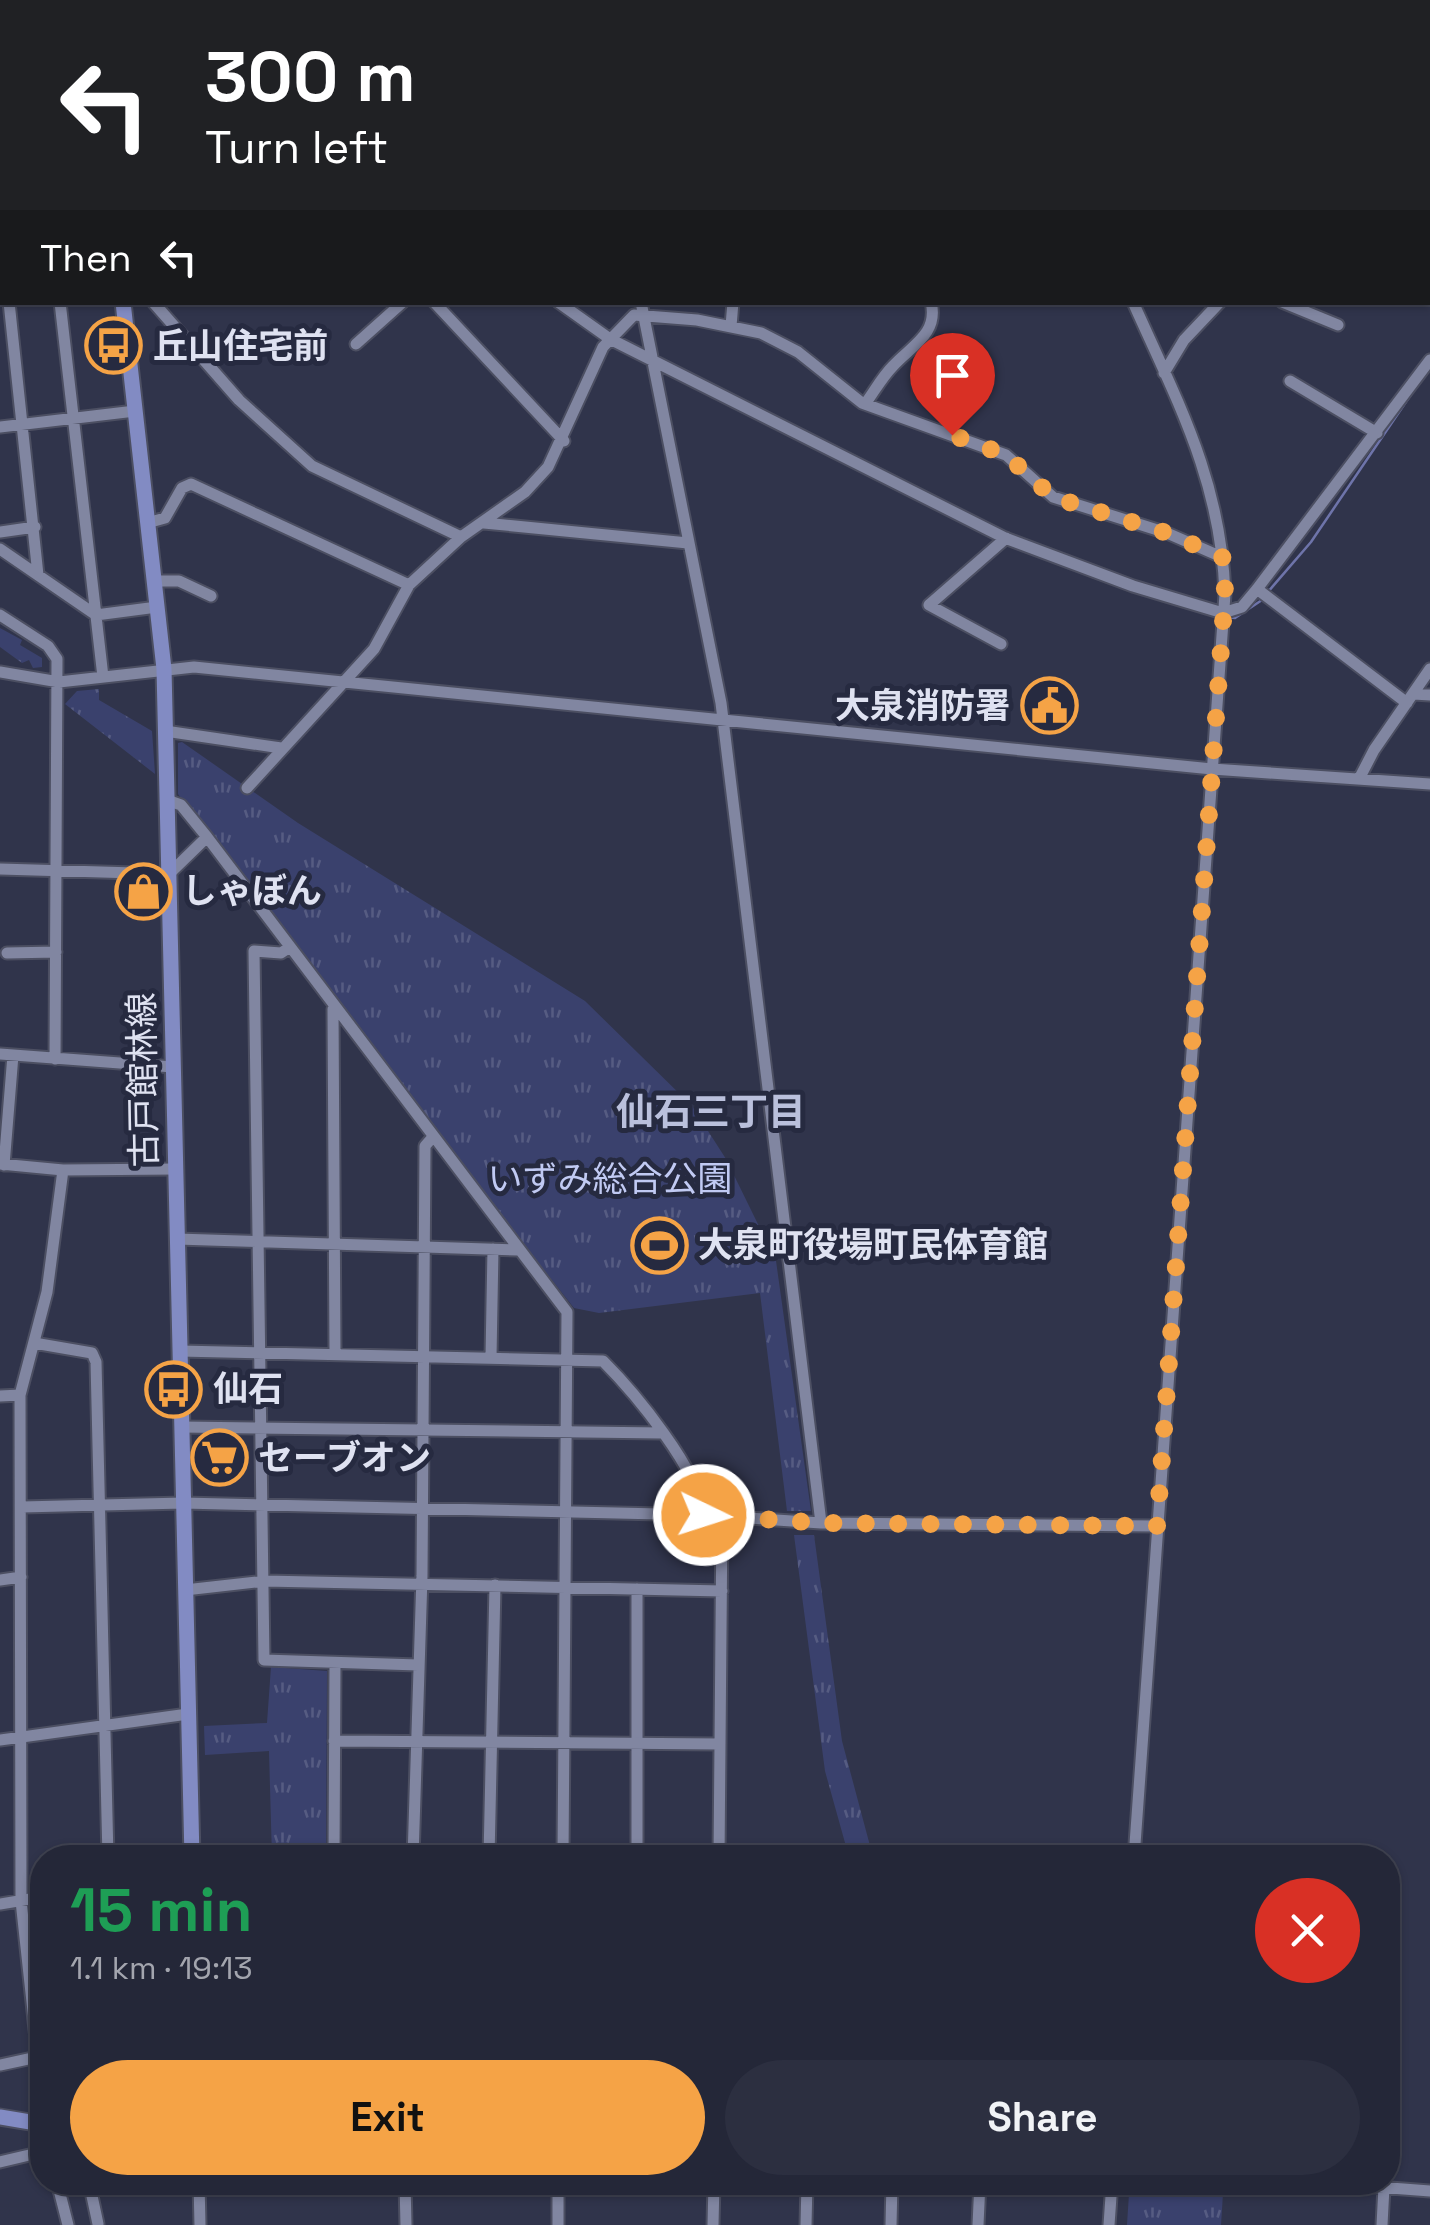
<!DOCTYPE html>
<meta charset="utf-8">
<style>
body{margin:0;font-family:"Space Grotesk","Noto Sans JP",sans-serif;background:#2c2f40;color:#f1f3f6;height:100vh;display:flex;flex-direction:column;font-size:38px;white-space:nowrap}
*{box-sizing:border-box;margin:0}
p{font-size:32px;color:#a3a5ae}
.icon{flex:none;width:55px;height:55px;fill:none;stroke:currentColor;stroke-width:2;stroke-linecap:round;stroke-linejoin:round}
.map{position:relative;flex:1;overflow:hidden}
.drawer{position:absolute;left:30px;top:1845px;width:1370px;height:350px;display:flex;flex-direction:column;background:#242738;border-radius:40px;box-shadow:0 2px 8px #0004,0 0 0 2px #414453}
.drawer>*{flex:none}
.guide{position:absolute;left:0px;top:0px;width:1430px;height:305px;box-shadow:0 2px 8px #0004,0 0 0 2px #414453;background:#202124;color:#fff;overflow:hidden}
.pin{position:absolute;display:grid;place-items:center;width:85px;height:85px;color:#fff;margin:-102px -42px;border-radius:50% 50% 50% 0;rotate:-45deg;box-shadow:0 0 10px #0007}
.pin .icon{rotate:45deg}
.me{position:absolute;width:110px;margin:-55px;rotate:94deg;stroke-linejoin:round;filter:drop-shadow(0 0 8px #0008)}
.turn{display:flex;align-items:center;gap:35px;height:210px;padding:0 40px;font-size:45px}
.turn .icon{width:130px;height:130px;stroke-width:2.5}
.turn b{display:block;font-size:70px;line-height:85px}
.then{display:flex;align-items:center;height:95px;padding:0 40px;background:#0003;gap:20px;font-size:38px}
.round{display:grid;place-items:center;flex:none;width:105px;height:105px;border-radius:52px;background:#2c2f40}
.headline{display:flex;align-items:center;justify-content:space-between;height:170px;padding:0 40px}
h1{font-size:60px;font-weight:700;line-height:75px;color:#1e9e55}
.action{display:flex;gap:20px;margin-top:auto;padding:20px 40px}
.action a{flex:1;height:115px;border-radius:60px;background:#f5a346;color:#111;font-size:40px;font-weight:700;line-height:115px;text-align:center}
.action a+a{background:#2c2f40;color:#f1f3f6}
.map>svg:first-child{display:block}
.park{fill:url(#park-tufts)}
.lines{fill:none;stroke-linecap:round;stroke-linejoin:round}
.stream{stroke:#6e74aa;stroke-width:2.5}
.minor-casing{stroke:#4c4f62;stroke-width:15}
.major-casing{stroke:#4c4f62;stroke-width:19}
.minor{stroke:#8186a1;stroke-width:11}
.major{stroke:#828bc3;stroke-width:15}
.route{stroke:#f5a346;stroke-width:18;stroke-dasharray:0 32.4}
.labels{text-anchor:middle;stroke-width:10;stroke-linejoin:round;paint-order:stroke}
.poi-label{font-size:35px;font-weight:bold;fill:#dfe2f1;stroke:#262a40;text-anchor:start}
.street-label{font-size:35px;fill:#dfe2f1;stroke:#262a40}
.park-label{font-size:35px;fill:#c1caf3;stroke:#262a40}
.neighbourhood-label{font-size:38px;font-weight:bold;fill:#bac0dc;stroke:#262a40}
</style>
<div class="map">
<svg width="1430" height="2225" viewBox="0 0 1430 2225">
<defs>
<pattern id="park-tufts" width="24" height="20" patternUnits="userSpaceOnUse" patternTransform="scale(2.5)"><rect width="24" height="20" fill="#3a416d"/><path d="M3 7l-1-3M5 7V3M7 7l1-3M15 17l-1-3M17 17v-4M19 17l1-3" fill="none" stroke="#565c82"/></pattern>
</defs>
<rect width="100%" height="100%" fill="#30344b"/>
<path class="park" d="M0,628L22,640L20,645L42,658V667L33,668L29,660L22,663L0,647Z
M99,689V700L152,731L155,774L65,704L77,691Z
M182,742L298,823L585,1001L692,1106L726,1159L776,1261L811,1511H787L760,1293L599,1313L574,1308L298,958L178,794V743Z
M794,1535H814L842,1741L873,1857H849L825,1771Z
M271,1667L327,1671L326,1857H272L269,1751L205,1755L204,1726L267,1723Z
M1139,2185L1223,2193L1221,2225H1127L1129,2194Z"/>
<g class="lines">
<path class="stream" d="M291,0L293,2
M1093,577L1141,594
M1267,593L1311,542L1412,393
M1226,617L1235,618L1262,600"/>
<defs>
<path id="minor" d="M25,0L26,2
M278,0L280,2
M709,0L716,2
M1006,0L1007,2
M1310,0V2
M1396,0V2
M412,2L415,0
M648,2L650,0
M773,2L774,0
M807,2L808,0
M861,2L862,0
M1082,2L1083,0
M0,96H2
M1428,209H1430
M0,263H2
M9,302L38,575
M60,302L103,677
M153,302L239,400L312,466L461,537
M434,302L564,441
M558,302L610,339L1005,538L1133,586L1223,613L1242,607L1257,589L1430,360
M641,302L721,703L821,1523
M1133,302C1178,403 1221,481 1225,594L1134,1858
M1282,302L1338,325
M731,326L733,302
M356,344L403,302
M1164,373L1184,340L1220,302
M1290,381L1377,433
M865,404C874,392 882,377 893,366C911,346 939,334 931,302
M0,427L135,411
M147,523L165,518L182,488L191,484L409,585
M484,523L688,543
M0,532L35,527
M0,549L96,615L157,607
M154,581H179L211,596
M1257,589L1407,703
M0,615L48,646L57,659L55,1059
M1001,644L929,605L1006,538
M0,672L59,682L194,667L1212,769L1430,784
M1414,694L1430,695
M165,731L281,748
M1359,779L1374,750L1430,669
M247,788L374,649L409,585L461,537L525,492L548,467L603,347L634,315L697,320L761,333L798,352L862,403L1006,455L1053,497L1167,533L1224,558
M167,800L181,805L207,837L567,1312L563,1858
M0,869L169,874L207,837
M287,949L281,953L254,951L264,1660L418,1665
M7,953L56,952
M333,1009L335,1354
M0,1054L173,1067
M0,1164L63,1170L175,1169
M4,1165L13,1055
M177,1239L518,1250
M34,1343L92,1353L96,1362L108,1858
M180,1351L603,1361C635,1393 699,1470 704,1515
M491,1357L493,1249
M0,1396L20,1395
M182,1427L661,1433
M22,1507L183,1503L704,1515L821,1523L1157,1526
M0,1580L21,1577
M185,1590L265,1581L722,1591
M0,1740L188,1714
M334,1741L720,1744
M334,1858L335,1663
M413,1858L422,1576L425,1146L432,1138
M489,1858L495,1585
M637,1858V1589
M719,1858L722,1516
M0,1904L42,1897
M38,2057L21,1901L20,1395L47,1292L63,1170
M0,2065L42,2056
M0,2162L42,2152
M57,2182L68,2225
M89,2182L98,2224
M199,2182L200,2225
M405,2182L406,2225
M1312,2182L1430,2191
M558,2225V2182
M713,2225L714,2182
M806,2225L807,2182
M891,2225L892,2182
M978,2225L980,2182
M1109,2225L1112,2182
M1382,2225L1384,2187"/>
<path id="major" d="M89,0L90,2
M123,302L164,669L192,1858
M0,2117L42,2124"/>
</defs>
<use href="#minor" class="minor-casing"/>
<use href="#major" class="major-casing"/>
<use href="#minor" class="minor"/>
<use href="#major" class="major"/>
</g>
<g class="lines">
<path class="route" d="M704,1515L822,1523L1157,1526L1225,594L1224,558L1167,533L1053,497L1006,455L952,435"/>
</g>
<defs>
<symbol id="bus-ring" viewBox="-11 -11 22 22"><circle r="9.5" fill="#262a40" stroke="#f5a346" stroke-width="1.5"/><path d="M-5-6H5V4H4V6H2V4H-2V6H-4V4H-5ZM-3.5-4V0h7V-4ZM-3.5 1.2v1.5H-2V1.2ZM2 1.2v1.5H3.5V1.2Z" fill="#f5a346"/></symbol>
<symbol id="civic-ring" viewBox="-11 -11 22 22"><circle r="9.5" fill="#262a40" stroke="#f5a346" stroke-width="1.5"/><path d="M-.6-6.5H3V-4.5H.6V-3L4-1V1h2V6H-6V1h2V-1L-.6-3ZM-1.2 2.5V6h2.4V2.5Z" fill="#f5a346"/></symbol>
<symbol id="shop-ring" viewBox="-11 -11 22 22"><circle r="9.5" fill="#262a40" stroke="#f5a346" stroke-width="1.5"/><path d="M-5-2.5h2.3a2.7 3.5 0 0 1 5.4 0H5L5.5 6h-11ZM-1.5-2.5h3a1.5 2.3 0 0 0-3 0Z" fill="#f5a346"/></symbol>
<symbol id="stadium-ring" viewBox="-11 -11 22 22"><circle r="9.5" fill="#262a40" stroke="#f5a346" stroke-width="1.5"/><path d="M0-5a6.5 5 0 1 0 0 10a6.5 5 0 1 0 0-10ZM-3.5-1.8h7v3.6h-7Z" fill="#f5a346"/></symbol>
<symbol id="supermarket-ring" viewBox="-11 -11 22 22"><circle r="9.5" fill="#262a40" stroke="#f5a346" stroke-width="1.5"/><path d="M-6-5.5h2.5l.6 2H6L4.5 2H-2.5L-4.4-4H-6ZM-1.5 3.2a1.3 1.3 0 1 0 .1 0ZM3 3.2a1.3 1.3 0 1 0 .1 0Z" fill="#f5a346"/></symbol>
</defs>
<g fill-rule="evenodd">
<use href="#bus-ring" x="82" y="314" width="63" height="63"/>
<use href="#civic-ring" x="1018" y="674" width="63" height="63"/>
<use href="#shop-ring" x="112" y="860" width="63" height="63"/>
<use href="#stadium-ring" x="628" y="1214" width="63" height="63"/>
<use href="#bus-ring" x="142" y="1358" width="63" height="63"/>
<use href="#supermarket-ring" x="188" y="1426" width="63" height="63"/>
</g>
<g class="labels">
<g class="poi-label">
<text x="153" y="358">丘山住宅前</text>
<text x="1010" y="718" text-anchor="end">大泉消防署</text>
<text x="182" y="903">しゃぼん</text>
<text x="698" y="1257">大泉町役場町民体育館</text>
<text x="213" y="1401">仙石</text>
<text x="258" y="1470">セーブオン</text>
</g>
<g class="street-label">
<text transform="translate(143 1080) rotate(-91)" y="12">古戸館林線</text>
</g>
<g class="park-label">
<text x="610" y="1191">いずみ総合公園</text>
</g>
<g class="neighbourhood-label">
<text x="711" y="1125">仙石三丁目</text>
</g>
</g>
</svg>
<div class="pin" style="left:952px;top:435px;background:#d93025"><svg class="icon" aria-label="arrive" viewBox="0 0 24 24"><path d="M6 21V4h12l-3 4 3 4H6"/></svg></div>
<svg class="me" style="left:704px;top:1515px" viewBox="-20 -20 40 40"><circle r="17" fill="#f5a346" stroke="#fff" stroke-width="3"/><path d="M0-11L8 9 0 5-8 9z" fill="#fff"/></svg>
<div class="guide">
<div class="turn"><svg class="icon" aria-label="left" viewBox="0 0 24 24"><path d="M17 20v-9H6M10 6l-5 5 5 5"/></svg><div><b>300 m</b>Turn left</div></div>
<div class="then">Then<svg class="icon" aria-label="left" viewBox="0 0 24 24"><path d="M17 20v-9H6M10 6l-5 5 5 5"/></svg></div>
</div>
<section class="drawer">
<div class="headline"><div><h1>15 min</h1><p>1.1 km · 19:13</p></div><a class="round" style="background:#d93025;color:#fff"><svg class="icon" aria-label="close" viewBox="0 0 24 24"><path d="M6 6l12 12M18 6L6 18"/></svg></a></div>
<div class="action"><a>Exit</a><a>Share</a></div>
</section>
</div>
